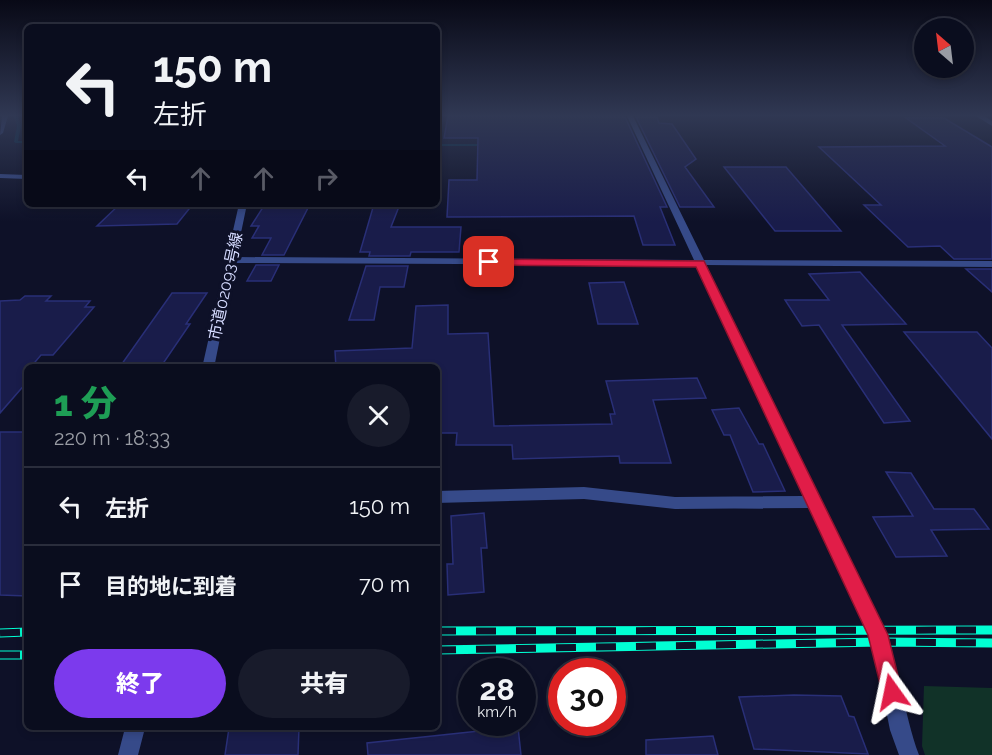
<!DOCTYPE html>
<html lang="ja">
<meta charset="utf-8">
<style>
body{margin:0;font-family:Raleway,"Noto Sans JP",sans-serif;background:#181b2b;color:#f1f3f6;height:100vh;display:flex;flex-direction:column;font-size:22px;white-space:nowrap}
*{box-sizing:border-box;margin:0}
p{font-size:20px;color:#999ca4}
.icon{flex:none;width:33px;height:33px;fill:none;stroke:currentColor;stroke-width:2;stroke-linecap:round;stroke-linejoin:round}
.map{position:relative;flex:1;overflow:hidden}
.drawer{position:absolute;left:24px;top:364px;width:416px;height:366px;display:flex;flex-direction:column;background:#0a0d1e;border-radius:9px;box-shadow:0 3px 9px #0003,0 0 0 2px #2a2d3c}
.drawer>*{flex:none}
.hud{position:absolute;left:24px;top:24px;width:416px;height:183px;border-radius:9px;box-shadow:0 3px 9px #0003,0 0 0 2px #2a2d3c;background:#0a0d1e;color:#f1f3f6;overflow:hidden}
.needle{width:39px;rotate:332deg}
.buttons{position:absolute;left:914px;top:18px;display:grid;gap:12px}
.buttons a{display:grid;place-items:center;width:60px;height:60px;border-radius:50%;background:#0a0d1e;box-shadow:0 3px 9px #0003,0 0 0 2px #2a2d3c;font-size:30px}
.speed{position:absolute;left:458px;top:658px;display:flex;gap:12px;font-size:30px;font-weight:700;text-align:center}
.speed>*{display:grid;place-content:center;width:78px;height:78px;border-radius:50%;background:#0a0d1e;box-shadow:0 3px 9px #0003,0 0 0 2px #2a2d3c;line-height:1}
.speed small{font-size:15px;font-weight:400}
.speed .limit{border:9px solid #d22;background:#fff;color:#111}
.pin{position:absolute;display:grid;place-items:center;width:51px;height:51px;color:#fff;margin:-26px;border-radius:12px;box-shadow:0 3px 9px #0006}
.me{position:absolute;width:66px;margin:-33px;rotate:348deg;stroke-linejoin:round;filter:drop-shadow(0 0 4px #0008)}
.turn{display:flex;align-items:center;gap:21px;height:126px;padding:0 30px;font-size:27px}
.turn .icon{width:78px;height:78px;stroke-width:2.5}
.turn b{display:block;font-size:42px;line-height:51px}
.lanes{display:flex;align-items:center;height:57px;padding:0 30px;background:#0003;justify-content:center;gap:30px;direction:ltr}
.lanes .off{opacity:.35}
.round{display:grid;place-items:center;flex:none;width:63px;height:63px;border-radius:32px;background:#181b2b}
.head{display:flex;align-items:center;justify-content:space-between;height:102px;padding:0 30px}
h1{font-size:36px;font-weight:800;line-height:45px;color:#1e9e55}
.action{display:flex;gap:12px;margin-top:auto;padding:12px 30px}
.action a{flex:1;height:69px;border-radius:36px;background:#7c3aed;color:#fff;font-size:24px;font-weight:800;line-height:69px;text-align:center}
.action a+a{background:#181b2b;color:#f1f3f6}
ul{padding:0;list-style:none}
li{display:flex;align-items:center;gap:18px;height:78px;padding:0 30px;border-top:2px solid #2a2d3c}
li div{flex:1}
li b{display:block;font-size:22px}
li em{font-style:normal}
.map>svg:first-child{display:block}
.green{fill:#113228}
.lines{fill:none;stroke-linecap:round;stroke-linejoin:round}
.stream{fill:#073048;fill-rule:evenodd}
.building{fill:#191c4a;stroke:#292f77;stroke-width:1.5}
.minor{fill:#364a89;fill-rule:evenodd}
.rail-casing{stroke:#01ffd3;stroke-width:9}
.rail{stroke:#0e1128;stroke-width:7;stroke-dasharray:20;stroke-linecap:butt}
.route{fill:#e11d48;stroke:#92132f;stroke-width:1.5}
.labels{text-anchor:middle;stroke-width:6;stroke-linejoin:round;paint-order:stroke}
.street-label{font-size:16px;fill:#d5dbff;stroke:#0e1128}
</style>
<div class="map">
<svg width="992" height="755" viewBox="0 0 992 755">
<rect width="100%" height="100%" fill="#0e1128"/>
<path class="green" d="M924,686L992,688V755H925L922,746Z"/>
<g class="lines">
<path class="stream" d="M14,116H18L21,126L18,141H27V143H16L14,142L17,126Z
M436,144H486L488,145L486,146H436Z"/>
</g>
<path class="building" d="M448,116L625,117L667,207H660L675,245H643L634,216L447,217L449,180H477L478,138H444Z
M636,117H657L659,123L672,124L696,159L685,167L714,207H680Z
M906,118H944L992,147V259H954L940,246L908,247L864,205H881L819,147L945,146Z
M724,167H786L841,231H775Z
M120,204H193L177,224L97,226Z
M265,204H310L284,255H262L271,238H252L259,226H251Z
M374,204H400L391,227H461L459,252H411L410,256H369L370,252H360Z
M256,265H279L271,281H247Z
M366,266H408L404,287H380L374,320H349Z
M966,269H992V292Z
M860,272L906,324L842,325L910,421L884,423L819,325L802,326L785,300H829L809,274Z
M624,282L638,324H598L589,283Z
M172,293H207L186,324H190L160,368H119Z
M25,296H51L46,301H90L85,307H94L53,355H41L30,368H27V382L0,413V301L20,300Z
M448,305V334L488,333L494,426L612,424L610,414H615L606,381L697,378L706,398L653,400L671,463H620L619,456L513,459L512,445H456L457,433H436V368H336L335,351L412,348L416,306Z
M904,332H977L992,348V439Z
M739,408L759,444H763L785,491L753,492L730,435H724L712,410Z
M0,432H27V596L0,595Z
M886,472L911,473L934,509H974L989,529L931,530L947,556L896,557L873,517L913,516Z
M484,513L487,548H481L484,592L448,595L447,564H453L451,516Z
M794,695L841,696L849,716L854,717L868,754L754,749L739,697Z
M518,727L521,755H368L367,743Z
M229,728H299L298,755H225Z
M713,736L718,755H646V740Z"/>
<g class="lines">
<path class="minor" d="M2,116H8L3,133L0,135Z
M627,116H633L704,260L992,261V267L706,265L882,624C900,666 903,712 919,755H899L890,730L872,642L810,508L675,509L584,499L436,503V491L584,487L675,497L804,496L697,265L235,263L214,368H202L239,204H247L236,257L694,260Z
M976,116H984L992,121V126Z
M0,174L27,175V179L0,178Z
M125,728H145L138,755H118Z"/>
<defs>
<path id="rail" d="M436,631L992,630
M0,633L27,632
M436,650L881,642L992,643
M0,655H27"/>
</defs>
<use href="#rail" class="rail-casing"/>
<use href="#rail" class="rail"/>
</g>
<linearGradient id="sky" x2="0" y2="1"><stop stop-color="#080916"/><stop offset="0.52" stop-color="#303853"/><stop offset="1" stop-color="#303853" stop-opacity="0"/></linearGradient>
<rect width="992" height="222" fill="url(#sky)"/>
<path class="route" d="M485,259L704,261L888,635L902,692L899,700L892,703L884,700L868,635L696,267L489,265L485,264Z"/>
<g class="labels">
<g class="street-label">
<text transform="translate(225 286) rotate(-78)" y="6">市道02093号線</text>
</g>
</g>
</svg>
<div class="buttons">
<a><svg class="needle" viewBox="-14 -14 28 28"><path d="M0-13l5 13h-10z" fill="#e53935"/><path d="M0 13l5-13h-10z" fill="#999ca4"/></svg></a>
</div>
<div class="speed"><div>28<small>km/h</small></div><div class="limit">30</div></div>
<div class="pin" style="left:489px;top:262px;background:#d93025"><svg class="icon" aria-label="arrive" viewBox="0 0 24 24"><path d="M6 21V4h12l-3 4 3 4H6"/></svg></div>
<svg class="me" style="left:892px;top:692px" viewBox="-20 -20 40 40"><path d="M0-17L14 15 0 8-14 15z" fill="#e11d48" stroke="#fff" stroke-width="4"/></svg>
<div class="hud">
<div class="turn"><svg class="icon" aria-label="left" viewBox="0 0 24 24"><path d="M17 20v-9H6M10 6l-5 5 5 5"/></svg><div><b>150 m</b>左折</div></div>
<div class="lanes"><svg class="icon" aria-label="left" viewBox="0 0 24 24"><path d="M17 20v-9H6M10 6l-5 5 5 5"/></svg><svg class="icon off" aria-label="ahead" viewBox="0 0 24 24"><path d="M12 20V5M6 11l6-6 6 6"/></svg><svg class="icon off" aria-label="ahead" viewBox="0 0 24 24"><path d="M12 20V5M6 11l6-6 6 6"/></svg><svg class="icon off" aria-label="right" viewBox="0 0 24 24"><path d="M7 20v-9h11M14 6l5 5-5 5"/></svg></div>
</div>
<section class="drawer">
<div class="head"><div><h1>1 分</h1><p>220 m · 18:33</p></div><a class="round"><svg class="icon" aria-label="close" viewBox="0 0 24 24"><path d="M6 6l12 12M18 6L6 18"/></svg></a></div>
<ul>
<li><svg class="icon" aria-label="left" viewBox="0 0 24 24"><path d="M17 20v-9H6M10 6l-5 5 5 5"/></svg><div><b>左折</b></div><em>150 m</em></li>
<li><svg class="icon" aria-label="arrive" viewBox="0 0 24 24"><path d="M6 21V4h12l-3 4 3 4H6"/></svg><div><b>目的地に到着</b></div><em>70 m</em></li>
</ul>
<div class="action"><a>終了</a><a>共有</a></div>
</section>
</div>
